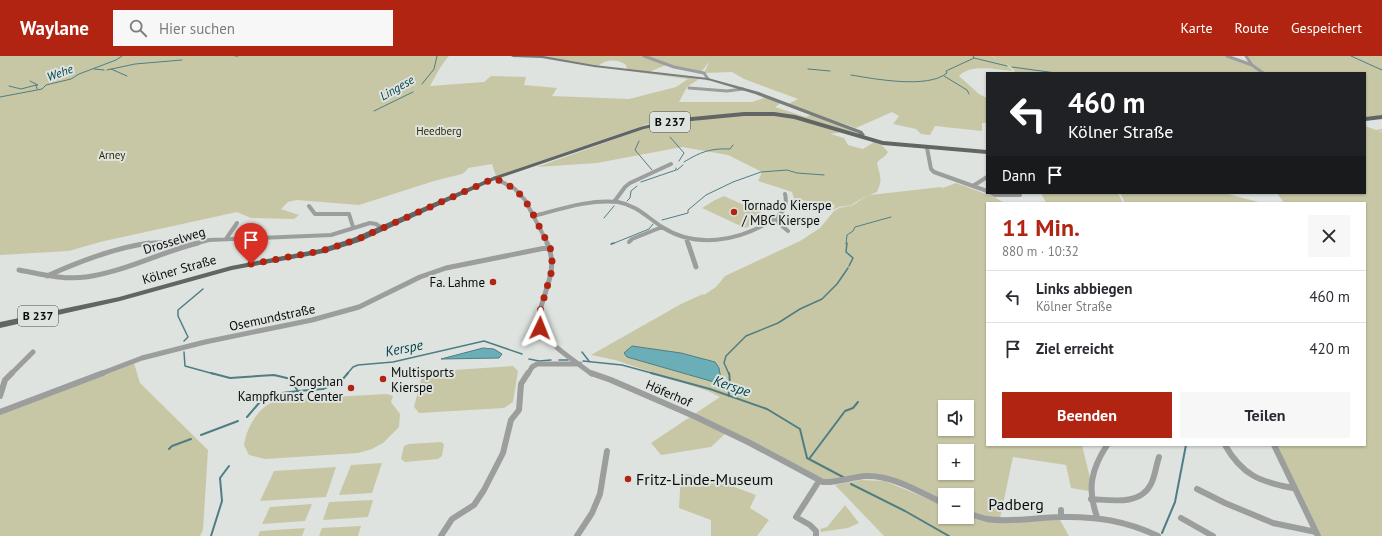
<!DOCTYPE html>
<html lang="de">
<meta charset="utf-8">
<style>
body{margin:0;font-family:"PT Sans",sans-serif;background:#f7f7f7;color:#2b2b33;height:100vh;display:flex;flex-direction:column;font-size:15px;white-space:nowrap}
*{box-sizing:border-box;margin:0}
p{font-size:13px;color:#7c7c81}
.icon{flex:none;width:22px;height:22px;fill:none;stroke:currentColor;stroke-width:2;stroke-linecap:round;stroke-linejoin:round}
.map{position:relative;flex:1;overflow:hidden}
.details{position:absolute;left:986px;top:146px;width:380px;height:244px;display:flex;flex-direction:column;background:#fff;border-radius:0px;box-shadow:0 1px 3px #0004}
.details>*{flex:none}
.top-card{position:absolute;left:986px;top:16px;width:380px;height:122px;border-radius:0px;box-shadow:0 1px 3px #0004;background:#202124;color:#fff;overflow:hidden}
.controls{position:absolute;left:938px;top:344px;display:grid;gap:8px}
.controls a{display:grid;place-items:center;width:36px;height:36px;border-radius:0px;background:#fff;box-shadow:0 1px 3px #0004;font-size:20px}
.pin{position:absolute;display:grid;place-items:center;width:34px;height:34px;color:#fff;margin:-41px -17px;border-radius:50% 50% 50% 0;rotate:-45deg;box-shadow:0 0 4px #0007}
.pin .icon{rotate:45deg}
.me{position:absolute;width:44px;margin:-22px;rotate:2deg;stroke-linejoin:round;filter:drop-shadow(0 0 3px #0008)}
.turn{display:flex;align-items:center;gap:14px;height:84px;padding:0 16px;font-size:18px}
.turn .icon{width:52px;height:52px;stroke-width:2.5}
.turn b{display:block;font-size:28px;line-height:34px}
.then{display:flex;align-items:center;height:38px;padding:0 16px;background:#0003;gap:8px;font-size:15px}
.round{display:grid;place-items:center;flex:none;width:42px;height:42px;border-radius:0px;background:#f7f7f7}
.overview{display:flex;align-items:center;justify-content:space-between;height:68px;padding:0 16px}
h1{font-size:24px;font-weight:600;line-height:30px;color:#b22412}
.cta{display:flex;gap:8px;margin-top:auto;padding:8px 16px}
.cta a{flex:1;height:46px;border-radius:0px;background:#b22412;color:#fff;font-size:16px;font-weight:600;line-height:46px;text-align:center}
.cta a+a{background:#f7f7f7;color:#2b2b33}
ul{padding:0;list-style:none}
li{display:flex;align-items:center;gap:12px;height:52px;padding:0 16px;border-top:1px solid #e1e1e2}
li div{flex:1}
li b{display:block;font-size:15px}
li em{font-style:normal}
header{display:flex;align-items:center;gap:24px;box-sizing:border-box;height:56px;padding:0 20px;background:#b22412;color:#fff}
header strong{font-size:19px}
nav{display:flex;gap:22px;margin-inline-start:auto;font-size:14px}
.search{width:280px;height:36px;background:#f7f7f7;display:flex;align-items:center;gap:10px;box-sizing:border-box;padding:0 14px;border-radius:0px;color:#7c7c81;font-size:15px}
.map>svg:first-child{display:block}
.green{fill:#c8c7a5;fill-rule:evenodd}
.water{fill:#6baeb7;stroke:#4e7e84}
.lines{fill:none;stroke-linecap:round;stroke-linejoin:round}
.stream-far2{stroke:#4e7e84;stroke-width:1}
.stream-far1{stroke:#4e7e84;stroke-width:1.5}
.stream{stroke:#4e7e84;stroke-width:2}
.street-far3{stroke:#9b9e9d;stroke-width:3}
.street-far2{stroke:#9b9e9d;stroke-width:4}
.street-far1{stroke:#9b9e9d;stroke-width:5}
.street{stroke:#9b9e9d;stroke-width:6}
.secondary{fill:#797d7c;fill-rule:evenodd}
.primary{fill:#616665;fill-rule:evenodd}
.route{stroke:#b22412;stroke-width:7;stroke-dasharray:0 12.6}
.poi-dot{fill:#b22412;stroke:#dee3e0;stroke-width:1.5}
.labels{text-anchor:middle;stroke-width:4;stroke-linejoin:round;paint-order:stroke}
.far-park-label{font-size:11px;fill:#2f2c02;stroke:#dee3e0}
.far-water-label{font-size:12px;font-style:italic;fill:#01434a;stroke:#dee3e0}
.shield{fill:#dee3e0;stroke:#4a4d4c;stroke-width:1}
.shield-label{font-size:12px;font-weight:bold;fill:#0b0d0c}
.poi-label{font-size:13px;fill:#0b0d0c;stroke:#dee3e0;text-anchor:start}
.street-label{font-size:13px;fill:#0b0d0c;stroke:#dee3e0}
.water-label{font-size:14px;font-style:italic;fill:#01434a;stroke:#dee3e0}
.near-poi-label{font-size:16px;fill:#0b0d0c;stroke:#dee3e0;text-anchor:start}
.near-street-label{font-size:16px;fill:#0b0d0c;stroke:#dee3e0}
</style>
<header>
<strong>Waylane</strong>
<div class="search"><svg class="icon" aria-label="search" viewBox="0 0 24 24"><circle cx="10" cy="10" r="6"/><path d="M15 15l6 6"/></svg>Hier suchen</div>
<nav><a>Karte</a><a>Route</a><a>Gespeichert</a></nav>
</header>
<div class="map">
<svg width="1382" height="480" viewBox="0 0 1382 480">
<rect width="100%" height="100%" fill="#dee3e0"/>
<path class="green" d="M0,0H449C442,7 435,21 430,30L484,26L491,20L526,21L524,29L557,32L552,40L629,43L676,31L688,23L593,10L699,23L687,31L679,46H752L767,41L781,47L775,51L806,61L812,58L861,78L857,79L781,57L690,62L648,68L496,120L492,108L468,112L466,115L462,118L434,125L359,149L297,144L288,146L281,153L299,159L294,163L251,162L237,156L100,186L69,195L0,199Z
M533,0H643L666,9L649,16L627,13L626,9C617,3 607,3 598,10Z
M645,0H992L996,3L993,0H1227L1252,9L1262,17H1015L1014,14L1005,7L1013,15C998,14 971,7 959,20L979,38L987,42V67H982V75L935,70L930,79L921,78L916,73L893,68L899,60L892,56L856,72L788,48L798,43L744,23L732,16L704,17L709,6L701,16L676,12Z
M1247,0H1382V60L1365,61V17H1263L1253,9Z
M767,58L793,62L842,76L831,78L844,82L848,89L863,93L874,86L881,88L888,96C885,102 880,102 877,107C880,121 883,122 877,136L870,139L941,131L943,132L956,127L994,141L1005,147H987V389H1082L1090,422L1089,435L1071,432L1066,409L1013,401L1000,462H987L967,455V439H945V446L886,420L824,423L726,377L711,391L661,399L651,387L720,341L708,335L615,304L591,299L681,248L703,238L704,239L716,231L725,220L800,185L820,172L834,155L839,152L853,149L868,139L851,149L839,151L833,154L835,149L794,143L792,136L758,125L762,116L728,99L682,91L597,107L537,111L646,72C685,62 726,61 767,58ZM945,351H967V373H945ZM945,395H967V417H945Z
M1365,70L1376,74L1382,73V75H1379L1382,76V480H1320L1275,389H1365V147H1284L1277,137H1365Z
M1041,137H1118L1123,147H1046Z
M1120,137H1224L1262,147H1125Z
M724,140L766,159L754,168L745,172L702,152L715,144Z
M134,307L140,327L208,394L203,474L200,480H0V358Z
M513,310L518,315L513,346L504,352L419,357L414,351L423,316Z
M387,338L393,340L391,346L400,358L399,371L383,387L372,393L358,397L265,403L249,399L244,389C247,370 258,351 277,344Z
M441,386L444,388L442,400L438,403L405,406L401,403L404,390L409,388Z
M382,407L372,437L339,439L351,409Z
M336,411L326,441L260,445L274,415Z
M681,417L713,423L756,439L750,452L769,464L757,480H711V464L679,452Z
M861,424L885,425L945,450V461L967,460L989,466L1060,464L1069,480H884L835,429Z
M373,444L368,461L323,464L329,446Z
M312,448L305,465L262,468L270,451Z
M845,449L859,467L848,472L821,476L820,473L827,471Z
M361,470L358,480H319L322,472Z
M305,472L302,480H258L260,475Z"/>
<path class="water" d="M632,290L681,297L715,306L719,312L721,323L714,326L627,301L624,297Z
M483,292L494,293L502,298L499,302L441,303Z"/>
<g class="lines">
<path class="stream-far2" d="M235,0H238
M1351,0L1382,14
M974,2L1007,10
M1012,11L1056,17
M94,13L104,14
M111,13L127,20
M808,13L830,15
M107,14L135,8L182,4
M851,19C875,23 928,33 947,17L946,15L974,2L973,0
M944,20L967,34L969,38
M30,25L38,29H36
M422,28L434,13L437,0
M9,30L21,33L36,29L37,33
M0,41L42,33L46,29L71,23L79,18L116,4L122,0
M374,55L413,36
M670,81L684,97L679,105
M639,85L635,94L652,114
M684,106C700,96 711,92 730,93L733,89
M677,114L683,109
M641,126L676,114V112
M627,145L630,142L631,135L637,130
M604,162L614,150
M662,164L688,157V154L706,139L733,126L761,116L787,114L797,117L824,119
M612,188L649,173L653,168
M846,188L847,179L853,175L855,171L891,161"/>
<path class="stream-far1" d="M847,187L846,196L853,202L849,210
M611,188L614,187
M184,285L188,281L178,260V254L203,233
M184,296L185,310L214,318
M582,296L589,305
M529,303L539,305L551,304
M559,304H568
M583,305L622,309L655,318
M347,318L353,311L358,309L393,306L484,285L522,298
M729,318L724,307L726,300L746,280L778,267L800,253L822,243L837,228L848,212"/>
<path class="stream" d="M211,317L230,322L274,319L291,323L294,328
M651,317L710,333L767,353L800,373L807,402L843,421
M729,317C731,323 728,333 729,340
M342,324L348,317
M295,331L298,335L323,333L332,329
M247,361L266,339L298,335
M201,379L238,365
M169,393L172,390L191,383
M809,403L845,355L853,352L858,346
M851,428L905,455L949,480
M1162,477L1175,446L1186,389
M211,480L222,445L220,422L229,410"/>
<path class="street-far3" d="M644,0L674,11L704,17L708,23
M1227,0L1252,9L1263,17
M1246,0L1252,9
M689,32L727,35L743,33"/>
<path class="street-far2" d="M927,92L931,113L934,116L973,130L987,121
M495,122L515,133L525,144L548,188
M973,130L987,135
M991,137L995,139H1020
M614,146L625,131L630,127L671,108
M309,150L315,158H349L353,171
M534,160C561,153 590,143 618,146C636,149 647,161 662,171C696,193 738,185 771,165C782,159 788,150 785,138
M774,163L788,175
M686,182L688,188
M226,183L237,167
M629,186L632,183L662,171
M143,188C154,186 167,184 179,188
M194,188L209,184L331,179L370,167L376,168L382,172"/>
<path class="street-far1" d="M176,187L185,190
M547,187C563,220 532,248 541,273C546,287 579,308 592,318
M688,187L696,211
M19,214C41,218 63,224 86,221C124,216 161,196 198,187
M47,220C80,205 114,192 149,187
M11,318L33,296
M100,318L142,302L205,286L312,264L359,251L420,221L446,212L550,191
M528,318L532,311L537,308H580"/>
<path class="street" d="M591,317L611,324L694,360L750,387L823,426C838,427 851,421 866,420C893,419 921,437 945,448
M0,340L5,324L12,317
M0,356L103,317
M1225,389C1242,419 1260,426 1293,432
M1274,389L1318,480
M1197,433L1225,447L1273,467L1316,476
M1091,443C1111,444 1140,450 1151,428C1155,420 1156,410 1159,401
M1061,454V461
M967,457C974,459 981,462 987,463C1011,467 1037,461 1061,461C1096,460 1126,465 1158,480
M1097,461C1087,432 1091,414 1107,389
M1181,462L1213,480
M441,480L452,463L474,449L484,434L503,397L511,364L519,354L521,328L528,317
M577,480L592,457L600,438L607,395
M816,480V475L810,469L796,461L819,425"/>
<path class="secondary" d="M511,0H543L594,9L708,22L759,36L862,75L865,79L861,81H857L856,80L859,78L858,77L755,38L708,24L594,11L542,2L513,1Z"/>
<path class="primary" d="M744,56H774L795,59L883,85L987,94V98L883,89L794,63L774,60H744L671,67L644,73L497,123L359,186L324,197L232,214L120,245L0,272V266L119,241L231,210L320,193L353,182L493,121L640,71L671,63Z
M1382,59V63L1365,65V61Z"/>
</g>
<g class="lines">
<path class="route" d="M251,208L321,195L356,184L495,122L515,133L525,144L534,160L552,196V214L539,259L540,272"/>
</g>
<g class="poi-dot">
<circle cx="734" cy="156" r="4"/>
<circle cx="493" cy="226" r="4"/>
<circle cx="383" cy="323" r="4"/>
<circle cx="351" cy="332" r="4"/>
<circle cx="628" cy="423" r="4"/>
</g>
<g class="labels">
<g class="far-park-label">
<text x="439" y="79">Heedberg</text>
<text x="112" y="103">Arney</text>
</g>
<g class="far-water-label">
<text transform="translate(60 17) rotate(-20)" y="4">Wehe</text>
<text transform="translate(397 32) rotate(-30)" y="4">Lingese</text>
</g>
<g class="shield">
<rect x="650" y="56" width="40" height="20" rx="3"/>
<rect x="18" y="250" width="40" height="20" rx="3"/>
</g>
<g class="shield-label">
<text x="670" y="70">B 237</text>
<text x="38" y="264">B 237</text>
</g>
<g class="poi-label">
<text x="742" y="154">Tornado Kierspe<tspan x="742" dy="15">/ MBC Kierspe</tspan></text>
<text x="485" y="231" text-anchor="end">Fa. Lahme</text>
<text x="391" y="321">Multisports<tspan x="391" dy="15">Kierspe</tspan></text>
<text x="343" y="330" text-anchor="end">Songshan<tspan x="343" dy="15">Kampfkunst Center</tspan></text>
</g>
<g class="street-label">
<text transform="translate(174 184) rotate(-17)" y="5">Drosselweg</text>
<text transform="translate(179 213) rotate(-16)" y="5">Kölner Straße</text>
<text transform="translate(272 261) rotate(-12)" y="5">Osemundstraße</text>
<text transform="translate(669 337) rotate(23)" y="5">Höferhof</text>
</g>
<g class="water-label">
<text transform="translate(404 292) rotate(-11)" y="5">Kerspe</text>
<text transform="translate(732 330) rotate(19)" y="5">Kerspe</text>
</g>
<g class="near-poi-label">
<text x="636" y="429">Fritz-Linde-Museum</text>
</g>
<g class="near-street-label">
<text x="1016" y="454">Padberg</text>
</g>
</g>
</svg>
<div class="controls">
<a><svg class="icon" aria-label="sound" viewBox="0 0 24 24"><path d="M4 9h4l5-4v14l-5-4H4zM17 9q2 3 0 6"/></svg></a>
<a>+</a>
<a>−</a>
</div>
<div class="pin" style="left:251px;top:208px;background:#d93025"><svg class="icon" aria-label="arrive" viewBox="0 0 24 24"><path d="M6 21V4h12l-3 4 3 4H6"/></svg></div>
<svg class="me" style="left:540px;top:272px" viewBox="-20 -20 40 40"><path d="M0-17L14 15 0 8-14 15z" fill="#b22412" stroke="#fff" stroke-width="4"/></svg>
<div class="top-card">
<div class="turn"><svg class="icon" aria-label="left" viewBox="0 0 24 24"><path d="M17 20v-9H6M10 6l-5 5 5 5"/></svg><div><b>460 m</b>Kölner Straße</div></div>
<div class="then">Dann<svg class="icon" aria-label="arrive" viewBox="0 0 24 24"><path d="M6 21V4h12l-3 4 3 4H6"/></svg></div>
</div>
<section class="details">
<div class="overview"><div><h1>11 Min.</h1><p>880 m · 10:32</p></div><a class="round"><svg class="icon" aria-label="close" viewBox="0 0 24 24"><path d="M6 6l12 12M18 6L6 18"/></svg></a></div>
<ul>
<li><svg class="icon" aria-label="left" viewBox="0 0 24 24"><path d="M17 20v-9H6M10 6l-5 5 5 5"/></svg><div><b>Links abbiegen</b><p>Kölner Straße</p></div><em>460 m</em></li>
<li><svg class="icon" aria-label="arrive" viewBox="0 0 24 24"><path d="M6 21V4h12l-3 4 3 4H6"/></svg><div><b>Ziel erreicht</b></div><em>420 m</em></li>
</ul>
<div class="cta"><a>Beenden</a><a>Teilen</a></div>
</section>
</div>
